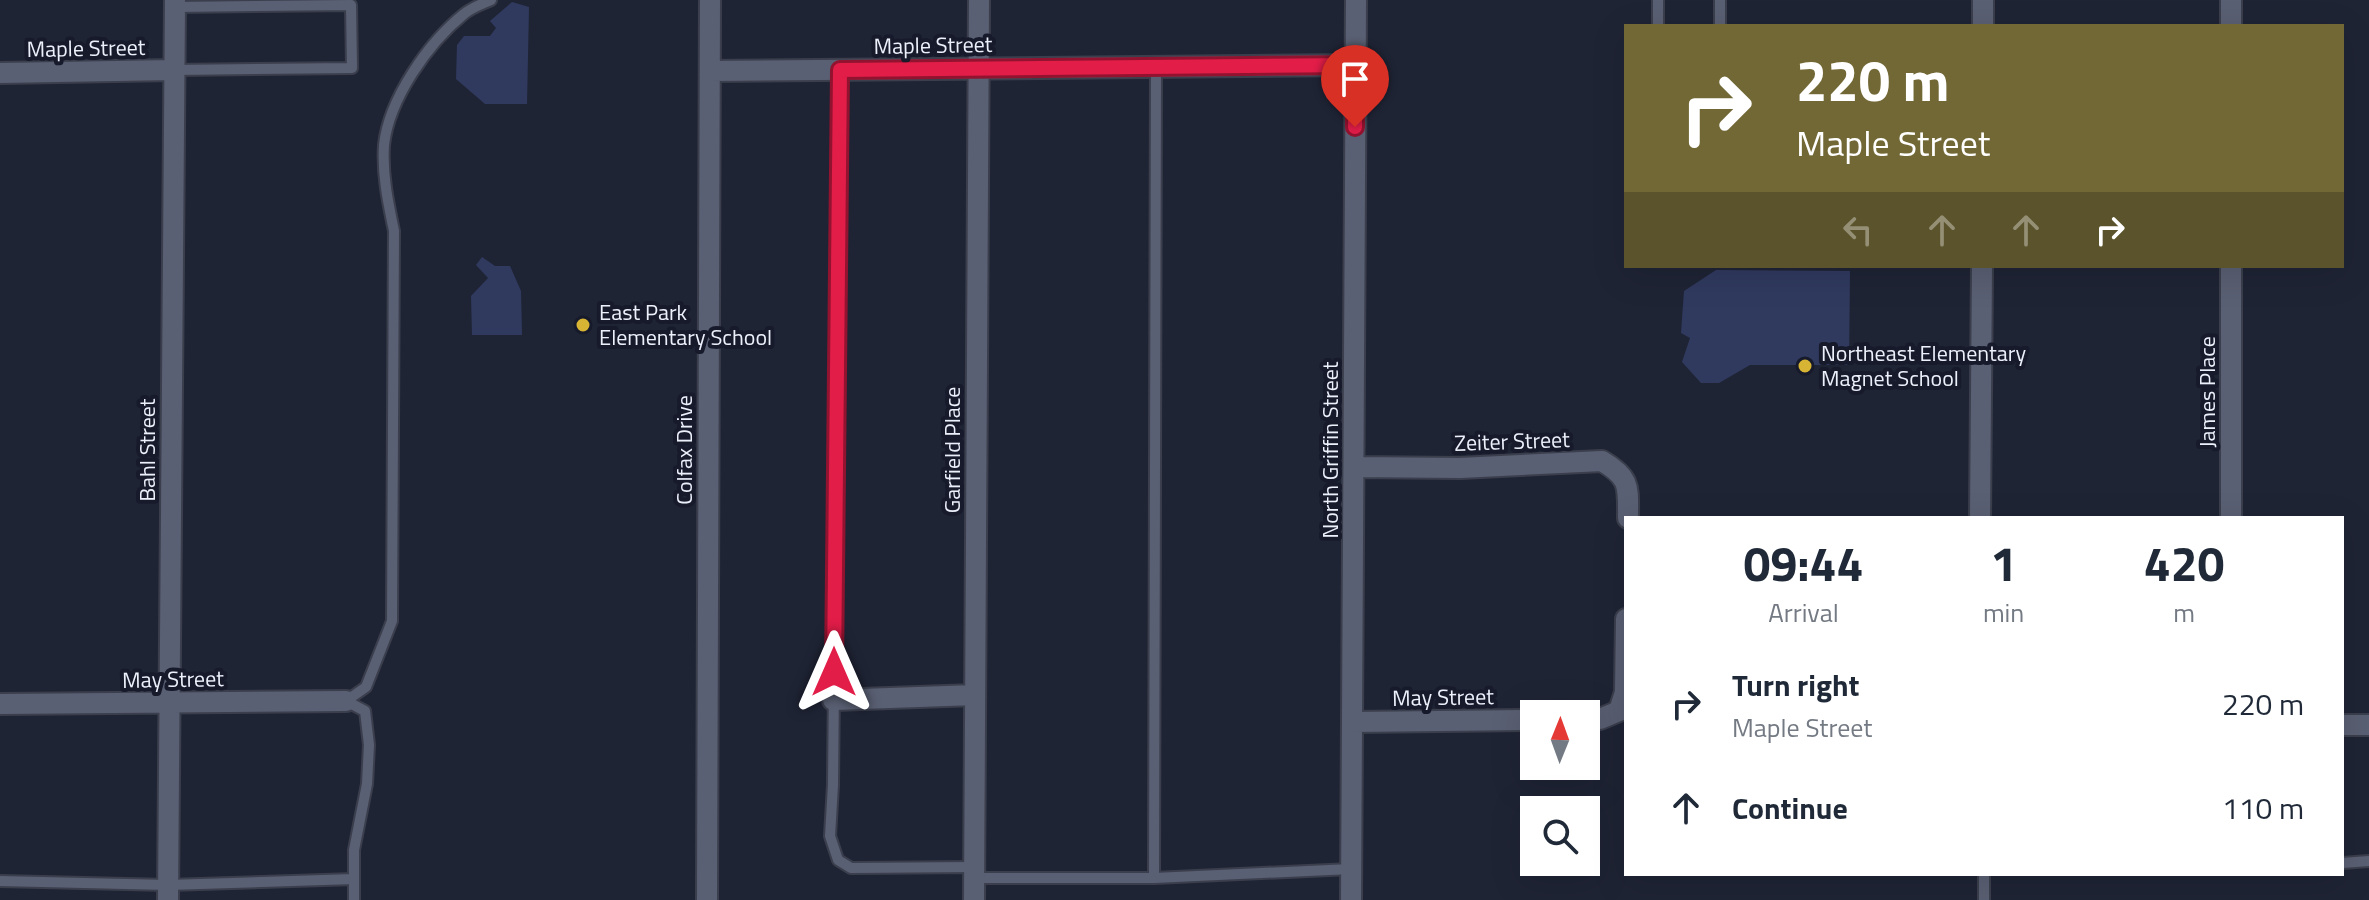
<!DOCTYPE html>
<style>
body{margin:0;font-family:"Titillium Web",sans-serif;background:#f6f6f7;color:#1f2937;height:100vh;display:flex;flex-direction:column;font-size:30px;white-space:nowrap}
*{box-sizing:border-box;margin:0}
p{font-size:26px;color:#747a83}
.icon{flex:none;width:44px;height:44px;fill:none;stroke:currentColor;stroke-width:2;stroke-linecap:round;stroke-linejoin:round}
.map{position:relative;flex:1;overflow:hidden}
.sheet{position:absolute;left:1624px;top:516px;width:720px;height:360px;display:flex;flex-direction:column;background:#fff;border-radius:0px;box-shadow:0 8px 32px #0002}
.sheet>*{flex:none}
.top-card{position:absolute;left:1624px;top:24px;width:720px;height:244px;border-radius:0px;box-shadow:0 8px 32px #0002;background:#726836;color:#fff;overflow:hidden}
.needle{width:52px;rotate:1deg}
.fabs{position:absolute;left:1520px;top:700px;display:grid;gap:16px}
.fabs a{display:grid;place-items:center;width:80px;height:80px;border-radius:0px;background:#fff;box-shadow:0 8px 32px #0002;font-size:40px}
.pin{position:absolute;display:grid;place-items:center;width:68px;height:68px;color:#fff;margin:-82px -34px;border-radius:50% 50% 50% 0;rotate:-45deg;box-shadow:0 0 8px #0007}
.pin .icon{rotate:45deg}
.me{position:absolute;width:88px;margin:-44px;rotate:0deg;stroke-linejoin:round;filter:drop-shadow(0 0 6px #0008)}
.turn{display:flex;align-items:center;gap:28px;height:168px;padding:0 40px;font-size:36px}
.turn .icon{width:104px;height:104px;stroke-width:2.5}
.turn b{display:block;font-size:56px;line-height:68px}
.lanes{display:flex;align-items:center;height:76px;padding:0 40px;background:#0003;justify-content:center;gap:40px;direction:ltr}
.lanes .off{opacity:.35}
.eta{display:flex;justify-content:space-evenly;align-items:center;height:136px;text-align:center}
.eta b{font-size:48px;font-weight:700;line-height:56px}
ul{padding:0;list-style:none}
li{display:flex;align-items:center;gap:24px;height:104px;padding:0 40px}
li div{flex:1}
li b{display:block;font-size:30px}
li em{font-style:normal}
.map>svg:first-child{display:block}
.green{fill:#303a5f}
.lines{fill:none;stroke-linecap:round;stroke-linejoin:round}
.lane-casing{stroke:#3b3f4d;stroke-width:14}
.street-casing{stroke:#3b3f4d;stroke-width:24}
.lane{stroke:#5a6073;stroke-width:10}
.street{stroke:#5a6073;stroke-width:20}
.route-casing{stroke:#92132f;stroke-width:20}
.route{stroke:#e11d48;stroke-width:14}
.poi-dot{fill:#d8b434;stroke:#161a2b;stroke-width:3}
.labels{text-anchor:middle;stroke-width:8;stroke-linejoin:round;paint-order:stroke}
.street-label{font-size:22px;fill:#ecf0fb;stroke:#161a2b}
.poi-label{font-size:22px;fill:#ecf0fb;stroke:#161a2b;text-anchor:start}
</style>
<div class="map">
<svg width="2369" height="900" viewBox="0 0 2369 900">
<rect width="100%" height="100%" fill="#1f2435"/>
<path class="green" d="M512,2L529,7L527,104H485L456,79L457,45L464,36H490L496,28L490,21Z
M482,257L495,266H510L521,291L522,335H472L471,296L488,278L476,265Z
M1716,270L1850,271L1849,365H1750L1719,383H1701L1682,362L1690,338L1681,333L1684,291Z"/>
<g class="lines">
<defs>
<path id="lane" d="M1658,0V26
M1720,26V0
M173,70L352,68L351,5L175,7
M840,70L833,785L830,836L838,860L851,868L974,867
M2342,863L2369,861
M974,878H1154L1351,869
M1154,878L1156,65
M0,881L168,885L354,879
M354,900V850L367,784L369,745L365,711L346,701L366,687L392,621L394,231C388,202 382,174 384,145C389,99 428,43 464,14C471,8 482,4 491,0
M1984,900V874"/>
<path id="street" d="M1983,26V0
M2231,26V0
M710,71L1355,65
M0,73L173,70
M1354,467L1460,468L1602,461C1631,478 1628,487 1628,518
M1980,518L1982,266
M2231,518V266
M833,700L975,695
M0,704L346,701
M1586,719H1600L1619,711L1625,692L1626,619
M1353,722L1534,720
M2342,725H2369
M168,900L175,0
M707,900L710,0
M974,900L979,0
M1351,900L1356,0"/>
</defs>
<use href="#lane" class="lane-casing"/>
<use href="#street" class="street-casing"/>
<use href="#lane" class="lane"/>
<use href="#street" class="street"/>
</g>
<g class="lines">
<defs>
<path id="route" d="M834,672L840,70L1355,65V127"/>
</defs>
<use href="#route" class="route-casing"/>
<use href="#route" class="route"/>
</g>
<g class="poi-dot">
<circle cx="583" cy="325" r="8"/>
<circle cx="1805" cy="366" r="8"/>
</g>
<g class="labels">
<g class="street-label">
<text transform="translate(933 45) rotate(-1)" y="8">Maple Street</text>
<text transform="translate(86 48) rotate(-1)" y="8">Maple Street</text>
<text transform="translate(2207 392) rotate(-90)" y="8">James Place</text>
<text transform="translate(1512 441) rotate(-2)" y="8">Zeiter Street</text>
<text transform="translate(147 450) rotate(-90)" y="8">Bahl Street</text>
<text transform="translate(684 450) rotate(-90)" y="8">Colfax Drive</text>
<text transform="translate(952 450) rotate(-90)" y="8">Garfield Place</text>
<text transform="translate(1330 450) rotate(-90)" y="8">North Griffin Street</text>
<text transform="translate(173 679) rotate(-1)" y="8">May Street</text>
<text transform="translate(1443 697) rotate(-1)" y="8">May Street</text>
</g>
<g class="poi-label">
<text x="599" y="320">East Park<tspan x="599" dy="25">Elementary School</tspan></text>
<text x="1821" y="361">Northeast Elementary<tspan x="1821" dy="25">Magnet School</tspan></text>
</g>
</g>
</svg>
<div class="fabs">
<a><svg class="needle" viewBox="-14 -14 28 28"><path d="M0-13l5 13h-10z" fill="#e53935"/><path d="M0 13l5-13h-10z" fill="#747a83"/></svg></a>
<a><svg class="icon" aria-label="search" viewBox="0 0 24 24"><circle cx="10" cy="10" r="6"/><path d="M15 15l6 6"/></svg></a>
</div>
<div class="pin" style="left:1355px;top:127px;background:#d93025"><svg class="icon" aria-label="arrive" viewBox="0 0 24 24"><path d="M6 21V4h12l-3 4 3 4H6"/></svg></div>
<svg class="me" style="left:834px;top:672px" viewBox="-20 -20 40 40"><path d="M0-17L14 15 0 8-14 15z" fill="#e11d48" stroke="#fff" stroke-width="4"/></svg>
<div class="top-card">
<div class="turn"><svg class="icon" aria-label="right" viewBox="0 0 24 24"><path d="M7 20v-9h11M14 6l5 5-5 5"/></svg><div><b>220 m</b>Maple Street</div></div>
<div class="lanes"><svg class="icon off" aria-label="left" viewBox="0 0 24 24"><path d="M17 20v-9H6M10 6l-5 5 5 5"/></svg><svg class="icon off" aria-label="ahead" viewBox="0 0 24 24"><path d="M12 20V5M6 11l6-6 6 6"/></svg><svg class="icon off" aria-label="ahead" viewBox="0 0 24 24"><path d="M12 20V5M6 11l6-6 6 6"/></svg><svg class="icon" aria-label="right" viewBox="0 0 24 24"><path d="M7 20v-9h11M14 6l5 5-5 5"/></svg></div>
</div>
<section class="sheet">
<div class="eta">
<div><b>09:44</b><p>Arrival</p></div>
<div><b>1</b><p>min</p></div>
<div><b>420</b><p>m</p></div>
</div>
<ul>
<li><svg class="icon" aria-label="right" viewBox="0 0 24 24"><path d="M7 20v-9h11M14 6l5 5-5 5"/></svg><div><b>Turn right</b><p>Maple Street</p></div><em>220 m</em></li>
<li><svg class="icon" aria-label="ahead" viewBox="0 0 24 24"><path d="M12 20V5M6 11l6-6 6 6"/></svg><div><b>Continue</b></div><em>110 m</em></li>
</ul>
</section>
</div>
